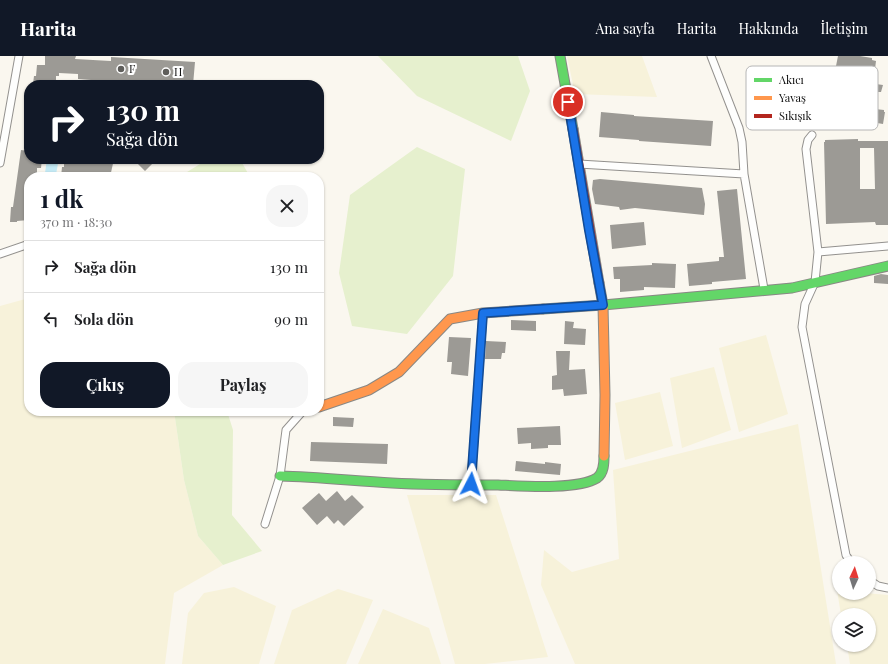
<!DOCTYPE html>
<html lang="tr">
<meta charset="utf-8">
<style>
body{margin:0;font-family:"Playfair Display",serif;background:#f6f6f6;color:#202124;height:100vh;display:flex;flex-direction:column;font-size:15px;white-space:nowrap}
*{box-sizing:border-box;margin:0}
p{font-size:13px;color:#757577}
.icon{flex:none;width:22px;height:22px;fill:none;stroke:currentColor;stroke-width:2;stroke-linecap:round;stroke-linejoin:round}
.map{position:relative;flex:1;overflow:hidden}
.side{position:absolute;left:24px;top:116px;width:300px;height:244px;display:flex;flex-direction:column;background:#fff;border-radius:16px;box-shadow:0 1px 3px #0004}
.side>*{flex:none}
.hud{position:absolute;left:24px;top:24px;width:300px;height:84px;border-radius:16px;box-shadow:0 1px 3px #0004;background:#111827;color:#fff;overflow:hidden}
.needle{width:26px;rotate:4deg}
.tools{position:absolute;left:832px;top:500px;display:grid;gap:8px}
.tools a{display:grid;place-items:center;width:44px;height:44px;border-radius:50%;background:#fff;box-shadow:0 1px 3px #0004;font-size:20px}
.pin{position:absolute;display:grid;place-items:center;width:34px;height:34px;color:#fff;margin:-17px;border:2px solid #fff;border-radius:50%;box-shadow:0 1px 4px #0007}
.me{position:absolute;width:44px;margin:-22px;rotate:4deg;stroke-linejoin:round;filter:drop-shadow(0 0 3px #0008)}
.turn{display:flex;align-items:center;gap:14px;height:84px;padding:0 16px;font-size:18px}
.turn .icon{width:52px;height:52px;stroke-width:2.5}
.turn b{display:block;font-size:28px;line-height:34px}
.round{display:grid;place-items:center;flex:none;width:42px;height:42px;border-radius:16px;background:#f6f6f6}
.overview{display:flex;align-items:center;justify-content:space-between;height:68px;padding:0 16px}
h1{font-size:24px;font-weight:700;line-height:30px;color:#111827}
.action{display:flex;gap:8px;margin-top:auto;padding:8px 16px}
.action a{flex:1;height:46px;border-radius:16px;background:#111827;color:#fff;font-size:16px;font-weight:700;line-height:46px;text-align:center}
.action a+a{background:#f6f6f6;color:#202124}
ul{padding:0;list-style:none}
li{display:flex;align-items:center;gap:12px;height:52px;padding:0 16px;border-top:1px solid #e0e0e0}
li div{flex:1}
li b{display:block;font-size:15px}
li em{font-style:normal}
header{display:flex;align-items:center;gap:24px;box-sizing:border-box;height:56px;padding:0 20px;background:#111827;color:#fff}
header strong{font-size:19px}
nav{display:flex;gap:22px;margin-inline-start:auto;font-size:14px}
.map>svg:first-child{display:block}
.farmland{fill:#f7f2da}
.green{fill:#e6f0ce}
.water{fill:#c4eaf5}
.building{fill:#9c9a95;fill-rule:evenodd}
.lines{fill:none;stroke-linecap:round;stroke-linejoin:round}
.street-casing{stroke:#93918e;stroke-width:9}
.fast-casing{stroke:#898884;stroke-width:11}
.slow-casing{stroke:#898884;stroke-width:11}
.jam-casing{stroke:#898884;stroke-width:11}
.street{stroke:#fefefd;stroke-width:7}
.fast{stroke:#63d668;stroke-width:9}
.slow{stroke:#ff974d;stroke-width:9}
.jam{stroke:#b3261e;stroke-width:9}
.route-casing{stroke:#114b97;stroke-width:10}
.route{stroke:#1a73e8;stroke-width:7}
.poi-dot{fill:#5f5e5b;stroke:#fff;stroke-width:1.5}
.labels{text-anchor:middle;stroke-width:4;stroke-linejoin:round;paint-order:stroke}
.poi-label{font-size:11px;fill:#0b0b0b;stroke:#fff;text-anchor:start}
.key{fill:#fff;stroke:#b6b6b6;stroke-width:1}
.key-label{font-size:11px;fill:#0b0b0b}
</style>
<header>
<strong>Harita</strong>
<nav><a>Ana sayfa</a><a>Harita</a><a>Hakkında</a><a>İletişim</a></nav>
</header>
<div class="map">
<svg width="888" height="608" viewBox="0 0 888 608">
<rect width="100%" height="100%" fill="#faf7ef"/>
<path class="farmland" d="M567,0H642L657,41L575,38Z
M29,242V355H174L184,424L198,480L223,509L174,537L165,608H0V250Z
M766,279L788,358L739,376L719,292Z
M714,311L731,374L682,392L670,322Z
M660,336L673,390L625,404L615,347Z
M798,368L836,608H575L541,529L544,494L572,516L619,503L613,414Z
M407,439H496L548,601L485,608H455Z
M234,531L276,550L259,608H182L188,557L204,537Z
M338,533L373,544L346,608H274L292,554Z
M837,534H839V537H865L888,539V608H850L847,589H869V559H841Z
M383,553L429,572L441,608H358Z"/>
<path class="green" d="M378,0H518L530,35L511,85L417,40Z
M417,91L465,113L453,220L407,278L352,270L339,217L350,139Z
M208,103H240L250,121H179Z
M174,355H227L233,374L232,459L262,495L223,509L198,480L184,424Z"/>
<path class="water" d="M47,103H58C59,107 56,115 56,121L47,120L45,117Z"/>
<path class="building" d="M45,0H76L75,3L111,5V1L195,6L193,29L143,25L142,29H104V25L78,23V18L59,17V20H56V29L33,28L34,20H36L37,9H45Z
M838,0H860L872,2V4L876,5L875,13L872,12L869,27L883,29L881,36H878L875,53L884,54V56H885L883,68L848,62L849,55H846L849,38L842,36L843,30L840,29L843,11L836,10Z
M601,56L634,59V60L713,65L711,90L639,85V84L599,81Z
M858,83V85H888V169H876L875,166L826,168L824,86H825V84ZM860,92H874L875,133H860Z
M21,94L29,95V103H42L41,112H37V121H29V164L17,165V166H10L11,151H13Z
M64,103H114L110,121H61L62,111H64Z
M133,103H157L145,115Z
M600,123L702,132L705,148L704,159L635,152L620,154L619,151L595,148L592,133L593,124Z
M737,133L746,223L712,226V228L689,230L687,208L719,205V201H724L717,135Z
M644,166L646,189L612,193L610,169Z
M652,207L676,208L675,232L644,231V234L620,236V223H614L613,211L652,209Z
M881,218L888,219V228L874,227V220Z
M511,264L536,265V275L511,274Z
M565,265L574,266L573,272L586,273L585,289L564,288Z
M449,281L471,282L468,320L451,318L452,306H447Z
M486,285L506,286L505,297H502L501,303H485Z
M556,295H570L569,314L585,313L587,338L564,340L563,333L552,334V320L557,319Z
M333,361L354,362L353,371L333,370Z
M560,370L561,389H548V392L531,393V387L518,388L517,372Z
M311,386L388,388L387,408L310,405Z
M516,405L545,408V406L561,408L560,419L515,415Z
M337,435L345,445L352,439L364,451L344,470L338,464L334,468L327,460L317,469L302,452L319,437L326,445Z"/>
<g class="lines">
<defs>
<path id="street" d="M711,0L739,72L742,86L744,118
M812,79L808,84L806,93L818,196L815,226L805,248L802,271L846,499L851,507
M0,107L19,0
M579,108L744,118L764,233
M818,196L888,190
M0,198L29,188
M471,428L483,257
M265,468L280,420L286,374L302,356L306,355
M869,524L878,530L888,532"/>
<path id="fast" d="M560,0L573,73
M543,253L603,249L792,232L888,210
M280,420C318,421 355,425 392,427C427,429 463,429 498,429C522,430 578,434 597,422C604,417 604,407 604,400"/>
<path id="slow" d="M599,227L603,249L605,339L604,400
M319,351L369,334L399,316L450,263L483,257L543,253"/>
<path id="jam" d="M573,73L599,227"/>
</defs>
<use href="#street" class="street-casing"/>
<use href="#fast" class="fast-casing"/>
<use href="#slow" class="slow-casing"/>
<use href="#jam" class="jam-casing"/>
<use href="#street" class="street"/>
<use href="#fast" class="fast"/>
<use href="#slow" class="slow"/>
<use href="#jam" class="jam"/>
</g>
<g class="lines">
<defs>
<path id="route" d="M471,428L483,257L603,249L589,174L568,46"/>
</defs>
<use href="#route" class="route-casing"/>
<use href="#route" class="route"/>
</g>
<g class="poi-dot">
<circle cx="121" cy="13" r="4"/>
<circle cx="166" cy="16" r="4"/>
</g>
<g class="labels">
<g class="poi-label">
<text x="129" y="17">F</text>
<text x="174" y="20">H</text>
</g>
</g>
<rect x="746" y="10" width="132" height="64" rx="6" class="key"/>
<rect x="754" y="22" width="18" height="4" fill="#63d668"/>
<rect x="754" y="40" width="18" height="4" fill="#ff974d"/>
<rect x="754" y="58" width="18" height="4" fill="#b3261e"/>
<g class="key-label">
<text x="779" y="28">Akıcı</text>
<text x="779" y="46">Yavaş</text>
<text x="779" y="64">Sıkışık</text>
</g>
</svg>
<div class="tools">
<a><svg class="needle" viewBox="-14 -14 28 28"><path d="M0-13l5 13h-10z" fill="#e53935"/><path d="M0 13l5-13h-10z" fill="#757577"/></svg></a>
<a><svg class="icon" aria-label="layers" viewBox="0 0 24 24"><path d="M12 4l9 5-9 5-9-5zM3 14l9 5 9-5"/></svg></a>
</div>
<div class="pin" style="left:568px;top:46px;background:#d93025"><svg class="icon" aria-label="arrive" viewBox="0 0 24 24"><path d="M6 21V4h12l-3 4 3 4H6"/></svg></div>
<svg class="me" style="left:471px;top:428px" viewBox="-20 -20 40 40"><path d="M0-17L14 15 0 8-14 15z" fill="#1a73e8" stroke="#fff" stroke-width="4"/></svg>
<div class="hud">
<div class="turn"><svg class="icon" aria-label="right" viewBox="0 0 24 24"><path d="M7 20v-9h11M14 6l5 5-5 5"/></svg><div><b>130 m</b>Sağa dön</div></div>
</div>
<section class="side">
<div class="overview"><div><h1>1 dk</h1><p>370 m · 18:30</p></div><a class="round"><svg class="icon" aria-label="close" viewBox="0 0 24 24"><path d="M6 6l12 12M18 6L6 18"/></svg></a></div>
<ul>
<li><svg class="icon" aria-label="right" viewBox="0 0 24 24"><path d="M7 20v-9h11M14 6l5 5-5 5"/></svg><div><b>Sağa dön</b></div><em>130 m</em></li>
<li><svg class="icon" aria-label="left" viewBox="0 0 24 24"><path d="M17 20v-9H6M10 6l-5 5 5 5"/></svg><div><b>Sola dön</b></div><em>90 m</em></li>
</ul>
<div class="action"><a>Çıkış</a><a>Paylaş</a></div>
</section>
</div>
